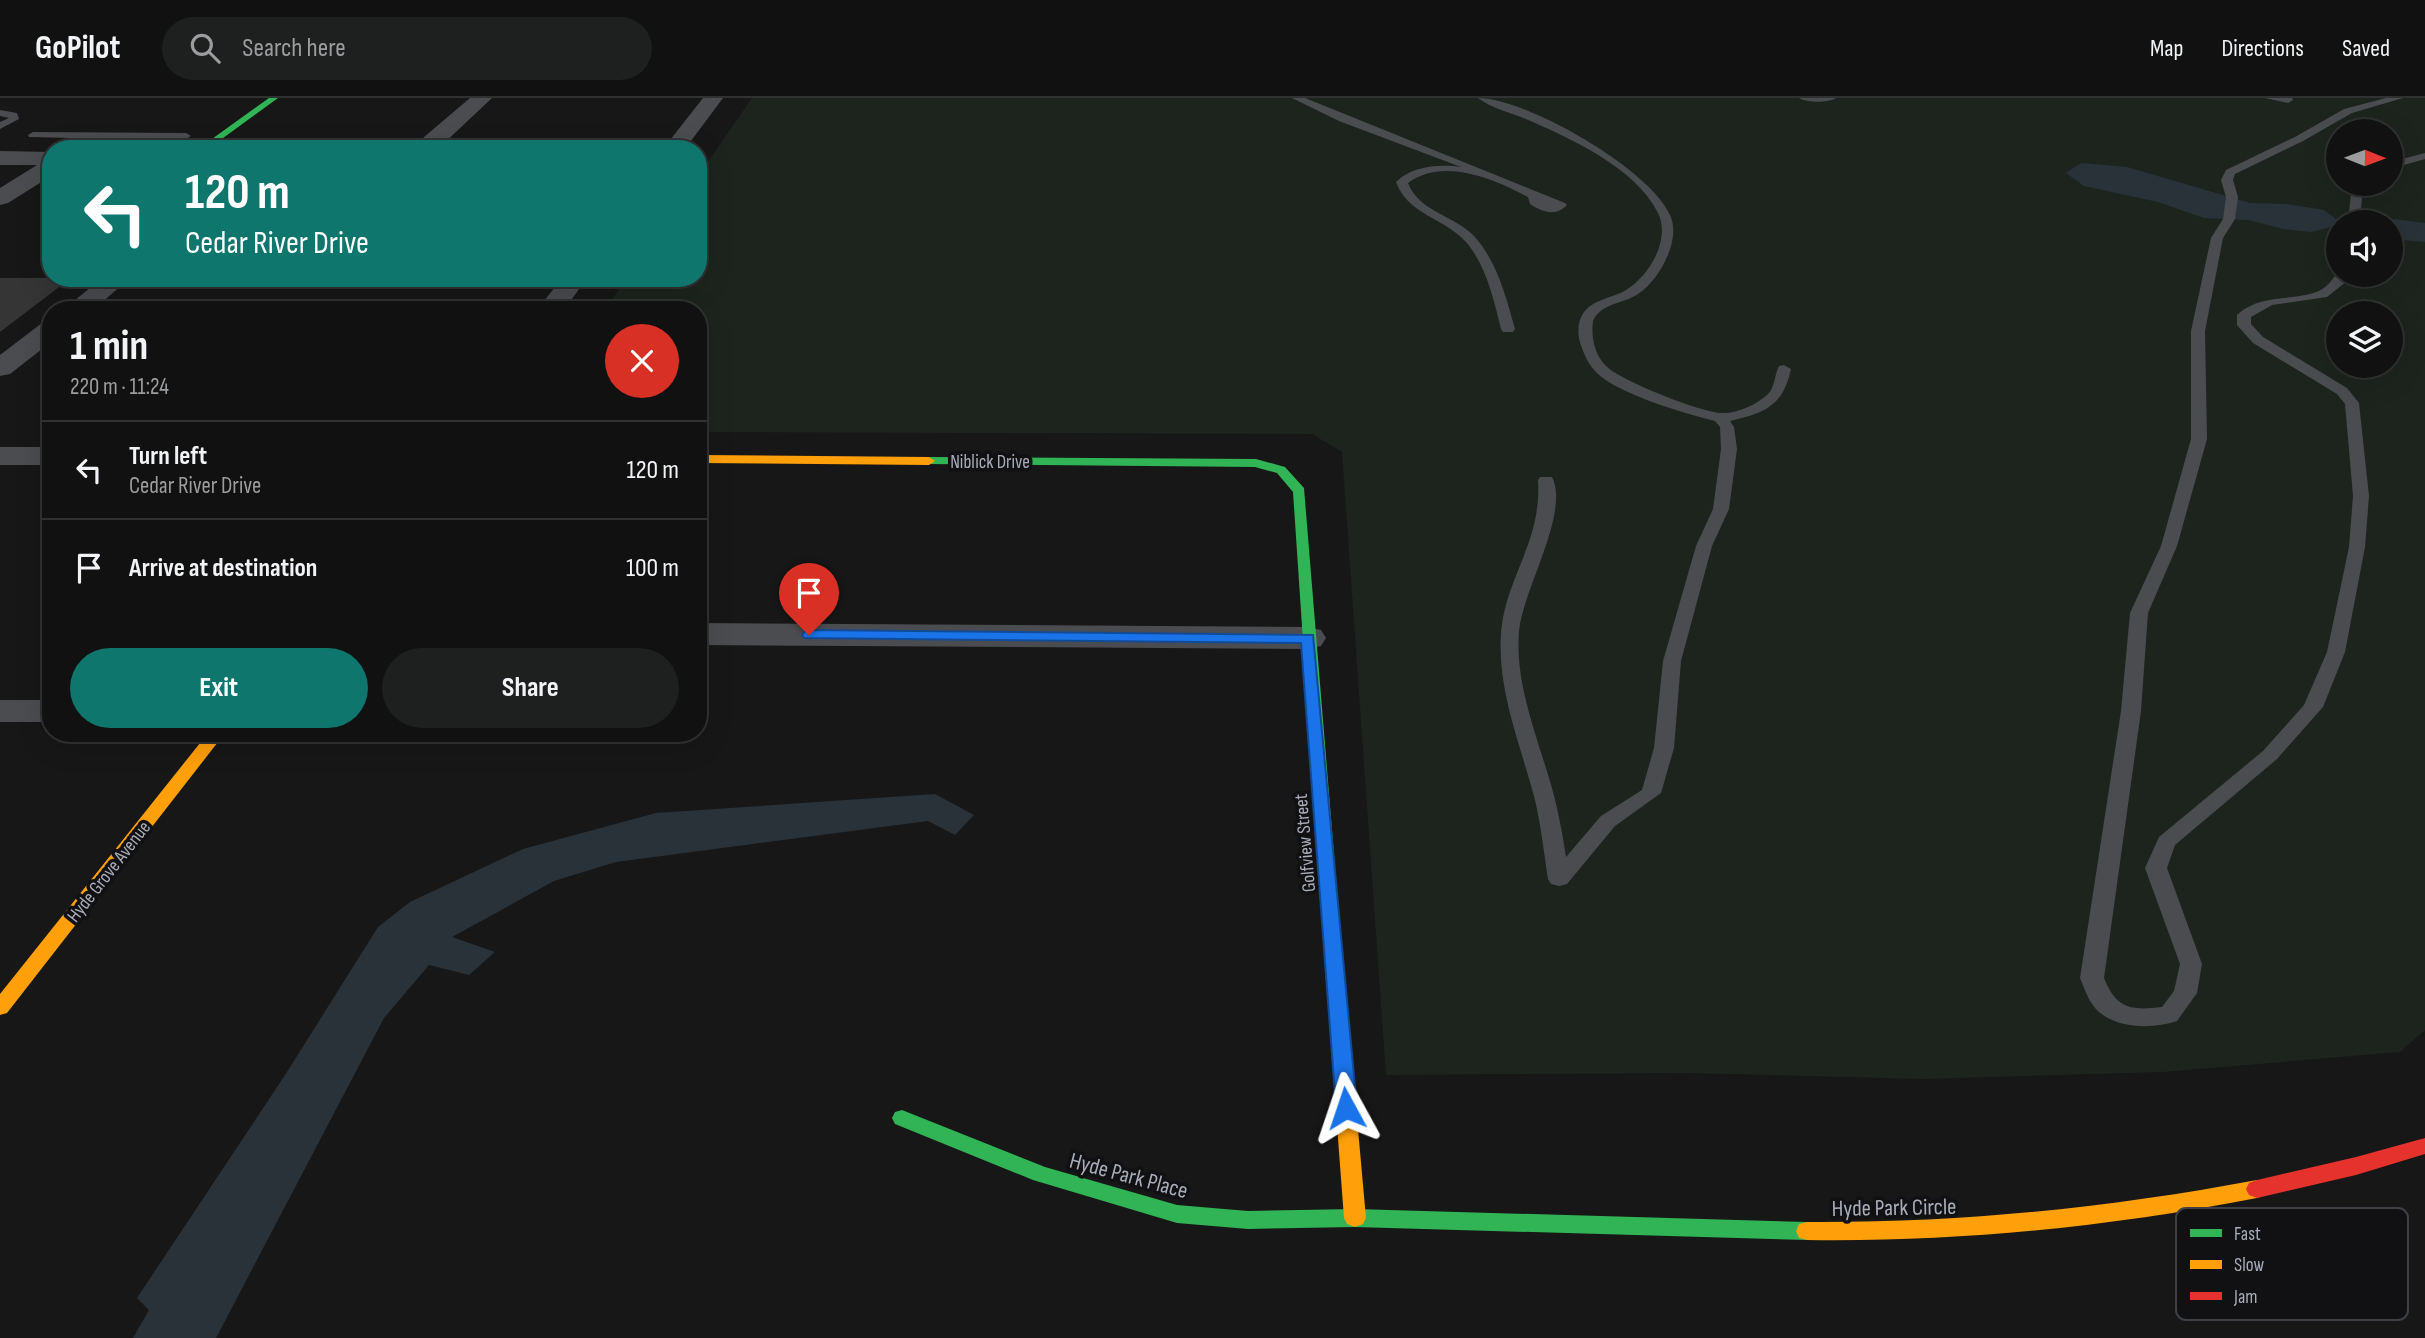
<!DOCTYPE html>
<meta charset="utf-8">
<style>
body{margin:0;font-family:"Sofia Sans Condensed",sans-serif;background:#1e1f1f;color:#f1f3f6;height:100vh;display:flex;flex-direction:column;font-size:26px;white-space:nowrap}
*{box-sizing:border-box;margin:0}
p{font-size:23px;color:#9c9d9f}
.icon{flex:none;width:38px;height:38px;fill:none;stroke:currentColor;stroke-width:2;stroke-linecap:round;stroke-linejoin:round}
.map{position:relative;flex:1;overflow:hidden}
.sheet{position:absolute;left:42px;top:203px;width:665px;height:441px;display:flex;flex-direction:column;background:#111;border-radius:28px;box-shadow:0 7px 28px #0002,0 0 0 2px #303131}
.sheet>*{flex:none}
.top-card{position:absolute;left:42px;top:42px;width:665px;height:147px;border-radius:28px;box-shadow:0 7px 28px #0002,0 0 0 2px #303131;background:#0f766e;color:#fff;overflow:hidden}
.needle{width:46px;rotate:91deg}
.controls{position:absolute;left:2326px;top:21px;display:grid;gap:14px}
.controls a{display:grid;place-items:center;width:77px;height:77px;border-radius:50%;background:#111;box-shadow:0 7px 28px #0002,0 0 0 2px #303131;font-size:35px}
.pin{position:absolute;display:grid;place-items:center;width:60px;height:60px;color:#fff;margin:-72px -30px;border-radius:50% 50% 50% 0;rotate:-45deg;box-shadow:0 0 7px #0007}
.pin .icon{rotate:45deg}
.me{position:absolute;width:77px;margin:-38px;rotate:355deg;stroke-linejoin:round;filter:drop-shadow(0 0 5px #0008)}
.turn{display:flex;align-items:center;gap:24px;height:147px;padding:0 28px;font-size:32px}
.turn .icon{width:91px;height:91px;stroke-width:2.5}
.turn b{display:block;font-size:49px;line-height:60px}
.round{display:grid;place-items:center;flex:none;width:74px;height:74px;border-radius:37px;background:#1e1f1f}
.overview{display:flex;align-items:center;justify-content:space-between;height:119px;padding:0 28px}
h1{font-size:42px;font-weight:700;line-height:52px}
.cta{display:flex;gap:14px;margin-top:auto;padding:14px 28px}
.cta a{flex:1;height:80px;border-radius:42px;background:#0f766e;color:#fff;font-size:28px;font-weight:700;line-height:80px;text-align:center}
.cta a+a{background:#1e1f1f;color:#f1f3f6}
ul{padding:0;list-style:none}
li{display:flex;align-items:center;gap:21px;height:98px;padding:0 28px;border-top:2px solid #303131}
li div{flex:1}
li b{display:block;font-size:26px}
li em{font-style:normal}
header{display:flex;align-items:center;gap:42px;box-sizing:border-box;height:98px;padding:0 35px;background:#111;border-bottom:2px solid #303131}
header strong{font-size:33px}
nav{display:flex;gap:38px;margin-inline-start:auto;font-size:24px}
.search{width:490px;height:63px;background:#1e1f1f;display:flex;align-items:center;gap:18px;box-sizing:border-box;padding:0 24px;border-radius:38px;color:#9c9d9f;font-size:26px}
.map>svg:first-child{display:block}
.green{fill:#1d241e;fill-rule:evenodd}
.water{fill:#2a3239}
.building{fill:#353536}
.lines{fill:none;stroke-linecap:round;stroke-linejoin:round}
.lane{fill:#4b4c50;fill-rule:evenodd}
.street{fill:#4b4c50;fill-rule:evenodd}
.fast{fill:#30b455;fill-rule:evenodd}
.slow{fill:#ff9f0a;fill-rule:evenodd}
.jam{fill:#e5322d;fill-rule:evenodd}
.route{fill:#1a73e8;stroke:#114b97;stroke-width:2}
.labels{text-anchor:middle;stroke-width:7;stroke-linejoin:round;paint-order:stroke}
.street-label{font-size:19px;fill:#a8adb8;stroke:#111113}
.near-street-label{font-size:23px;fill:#a8adb8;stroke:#111113}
.key{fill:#111113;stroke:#3e4045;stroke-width:2}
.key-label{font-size:19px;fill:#a8adb8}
</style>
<header>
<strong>GoPilot</strong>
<div class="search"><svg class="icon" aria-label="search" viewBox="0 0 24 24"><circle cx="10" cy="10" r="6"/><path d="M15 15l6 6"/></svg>Search here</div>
<nav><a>Map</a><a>Directions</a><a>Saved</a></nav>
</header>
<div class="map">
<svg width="2425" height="1240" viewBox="0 0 2425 1240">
<rect width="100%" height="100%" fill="#171717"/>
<path class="green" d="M752,0H2425V932L2400,954L2163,974L1922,981L1687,975L1386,977L1342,354L1312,336L698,334V212H605L627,180H698V78ZM2338,33H2390V86H2338ZM2338,124H2390V177H2338ZM2338,215H2390V268H2338Z"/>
<path class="water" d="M2081,65L2127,69L2250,105L2286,106L2324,112L2340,124L2338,127L2311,134L2283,131L2249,122L2204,120L2158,104L2084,88L2066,75Z
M2386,120L2425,125V144L2391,141L2390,124H2371L2374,121Z
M935,696L974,717L955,737L928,723L616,764L554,783L452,839L495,854L469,877L429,867L384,920L216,1240H133L149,1212L137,1200L287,974L378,829L410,804L523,751L656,715Z"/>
<path class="building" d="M0,180H71L0,234Z"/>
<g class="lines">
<path class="lane" d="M1292,0H1305L1565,105L1567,107C1556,119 1542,114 1530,106L1528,99C1494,81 1443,59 1408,85C1419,114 1454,117 1474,138C1497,163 1506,199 1515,231L1513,234H1503L1501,231C1494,202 1486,167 1466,144C1445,120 1408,117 1396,84C1412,68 1439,66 1461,69L1339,23Z
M1478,0C1526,0 1650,71 1670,117C1676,130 1673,146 1667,159C1661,173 1651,187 1638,196C1623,206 1601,205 1593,223C1591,239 1594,256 1606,268C1619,282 1702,315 1722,315C1736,316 1756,307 1767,297C1775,290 1774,278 1779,268L1784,267L1791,271C1783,308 1765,315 1730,323L1734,329L1737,351L1729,411L1712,448L1681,563L1674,650L1661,695L1615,728L1567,786L1559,788L1551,786L1548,781C1544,755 1541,728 1535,702C1521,648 1497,593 1501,536C1505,479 1542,445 1538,382L1540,379H1552C1570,415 1523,491 1519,533C1515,584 1535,633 1549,680C1557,706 1562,732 1566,759L1601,718L1642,692L1654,650L1663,563L1696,448L1713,411L1721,351L1720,329L1715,323C1686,316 1619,296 1598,276C1589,268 1583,255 1580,244C1577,234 1578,222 1584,214C1594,201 1613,200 1626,192C1649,178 1671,142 1658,115C1636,70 1570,40 1526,21C1511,15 1491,10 1478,0Z
M1799,0H1836C1828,5 1807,5 1799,0Z
M2265,0H2292L2293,2L2288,5Z
M2386,0H2403L2352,15L2303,43L2235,76L2233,82L2238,99L2235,121L2223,140L2205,233L2207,341L2177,448L2148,515L2141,613L2104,880C2116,910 2130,913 2162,909L2174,893L2180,866L2145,770L2159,739L2263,653L2304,607L2327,554L2349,449L2353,398L2345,306L2337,296L2253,245L2237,227V217C2261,195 2291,204 2319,193C2329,188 2333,180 2338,174V177H2347V183L2327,199L2272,207L2251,219V226L2263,239L2347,290L2359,305L2369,398L2365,449L2345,554L2323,609L2277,661L2175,747L2167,770L2202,866L2197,895L2177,923C2153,931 2119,931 2099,914C2089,905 2085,892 2080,880L2121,613L2130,515L2161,448L2191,341V233L2211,140L2223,121L2226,99L2221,82L2226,72L2295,39L2344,11Z
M0,12L17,15L19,21L0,31V24L9,20L0,18Z
M33,34L186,35L191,38L186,41H124L112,48L107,45L111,41L29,39L28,37Z
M2425,55V61L2390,71V64Z
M2352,86H2363L2360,124H2348Z
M2338,138V173L2334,172L2325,155L2330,143Z"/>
<path class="street" d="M470,0H492L440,49H424L421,44L424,39Z
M703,0H723L685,51H663Z
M0,53L51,54V78L8,105L0,107V90L37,67H0Z
M102,180H130L93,212H63Z
M562,180H587L564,212H537Z
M51,223V244L10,276L0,278V257L42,225Z
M0,349H51V367H0Z
M698,525L1308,529L1321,532L1326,540L1321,548L1308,551L698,547Z
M0,602H51V624H0Z"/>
<path class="fast" d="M269,0H278L208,51H198Z
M929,359L1256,361L1285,369L1304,390L1341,842L1339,847H1325L1323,842L1293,394L1277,375L1255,369L925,366V360Z
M902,1012L1045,1069L1177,1107L1248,1113L1355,1111L1807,1124L1815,1126L1818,1133L1815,1140L1807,1142L1355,1129L1248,1131L1177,1125L1033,1082L895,1026L892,1020L895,1014Z"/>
<path class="slow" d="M698,357L929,359L935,363L929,367L698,365Z
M208,635H225L7,915L0,917V896Z
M1332,835L1339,837L1341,842L1366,1120L1363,1126L1355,1129L1347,1126L1344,1120L1323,842L1325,837Z
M2257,1082L2265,1085L2268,1091L2265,1097L2257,1100C2108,1129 1959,1144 1807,1142L1799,1140L1796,1133L1799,1126L1807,1124C1959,1125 2108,1110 2257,1082Z"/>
<path class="jam" d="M2425,1040V1056L2356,1077L2257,1100L2249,1097L2246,1091L2249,1085L2257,1082L2356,1059Z"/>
</g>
<path class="route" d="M809,532L1313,537L1357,1010L1354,1016L1346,1018L1339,1016L1336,1010L1301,545L804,540L802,537L804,534Z"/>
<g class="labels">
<g class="street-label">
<text x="990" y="370">Niblick Drive</text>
<text transform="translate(1304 745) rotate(-95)" y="7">Golfview Street</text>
<text transform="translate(108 773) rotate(-52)" y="7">Hyde Grove Avenue</text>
</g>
<g class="near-street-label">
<text transform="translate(1129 1077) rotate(15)" y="8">Hyde Park Place</text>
<text transform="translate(1894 1109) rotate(-1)" y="8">Hyde Park Circle</text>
</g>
</g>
<rect x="2176" y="1110" width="232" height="112" rx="10" class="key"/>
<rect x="2190" y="1131" width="32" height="8" fill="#30b455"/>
<rect x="2190" y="1162" width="32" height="9" fill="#ff9f0a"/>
<rect x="2190" y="1194" width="32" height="8" fill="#e5322d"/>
<g class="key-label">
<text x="2234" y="1142">Fast</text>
<text x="2234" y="1173">Slow</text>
<text x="2234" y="1205">Jam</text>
</g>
</svg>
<div class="controls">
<a><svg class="needle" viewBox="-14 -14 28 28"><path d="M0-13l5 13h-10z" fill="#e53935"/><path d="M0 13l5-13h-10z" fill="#9c9d9f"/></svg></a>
<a><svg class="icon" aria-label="sound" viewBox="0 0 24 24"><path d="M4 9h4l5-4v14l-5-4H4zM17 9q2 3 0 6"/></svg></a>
<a><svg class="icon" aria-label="layers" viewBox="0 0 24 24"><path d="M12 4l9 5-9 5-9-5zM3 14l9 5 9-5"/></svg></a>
</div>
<div class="pin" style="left:809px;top:537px;background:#d93025"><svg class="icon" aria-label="arrive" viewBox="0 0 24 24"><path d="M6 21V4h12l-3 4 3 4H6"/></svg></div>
<svg class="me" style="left:1346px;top:1010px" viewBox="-20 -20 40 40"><path d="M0-17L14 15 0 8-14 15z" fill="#1a73e8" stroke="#fff" stroke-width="4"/></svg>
<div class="top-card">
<div class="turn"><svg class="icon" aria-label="left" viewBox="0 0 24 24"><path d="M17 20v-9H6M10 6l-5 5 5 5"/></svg><div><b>120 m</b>Cedar River Drive</div></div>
</div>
<section class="sheet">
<div class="overview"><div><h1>1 min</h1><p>220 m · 11:24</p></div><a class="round" style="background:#d93025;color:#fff"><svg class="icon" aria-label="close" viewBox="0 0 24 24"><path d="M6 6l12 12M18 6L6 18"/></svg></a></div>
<ul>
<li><svg class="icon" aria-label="left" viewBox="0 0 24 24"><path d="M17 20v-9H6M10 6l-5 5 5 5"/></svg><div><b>Turn left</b><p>Cedar River Drive</p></div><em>120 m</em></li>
<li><svg class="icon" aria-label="arrive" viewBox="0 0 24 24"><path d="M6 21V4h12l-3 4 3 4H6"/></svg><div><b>Arrive at destination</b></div><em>100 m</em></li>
</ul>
<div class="cta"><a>Exit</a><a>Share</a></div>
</section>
</div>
